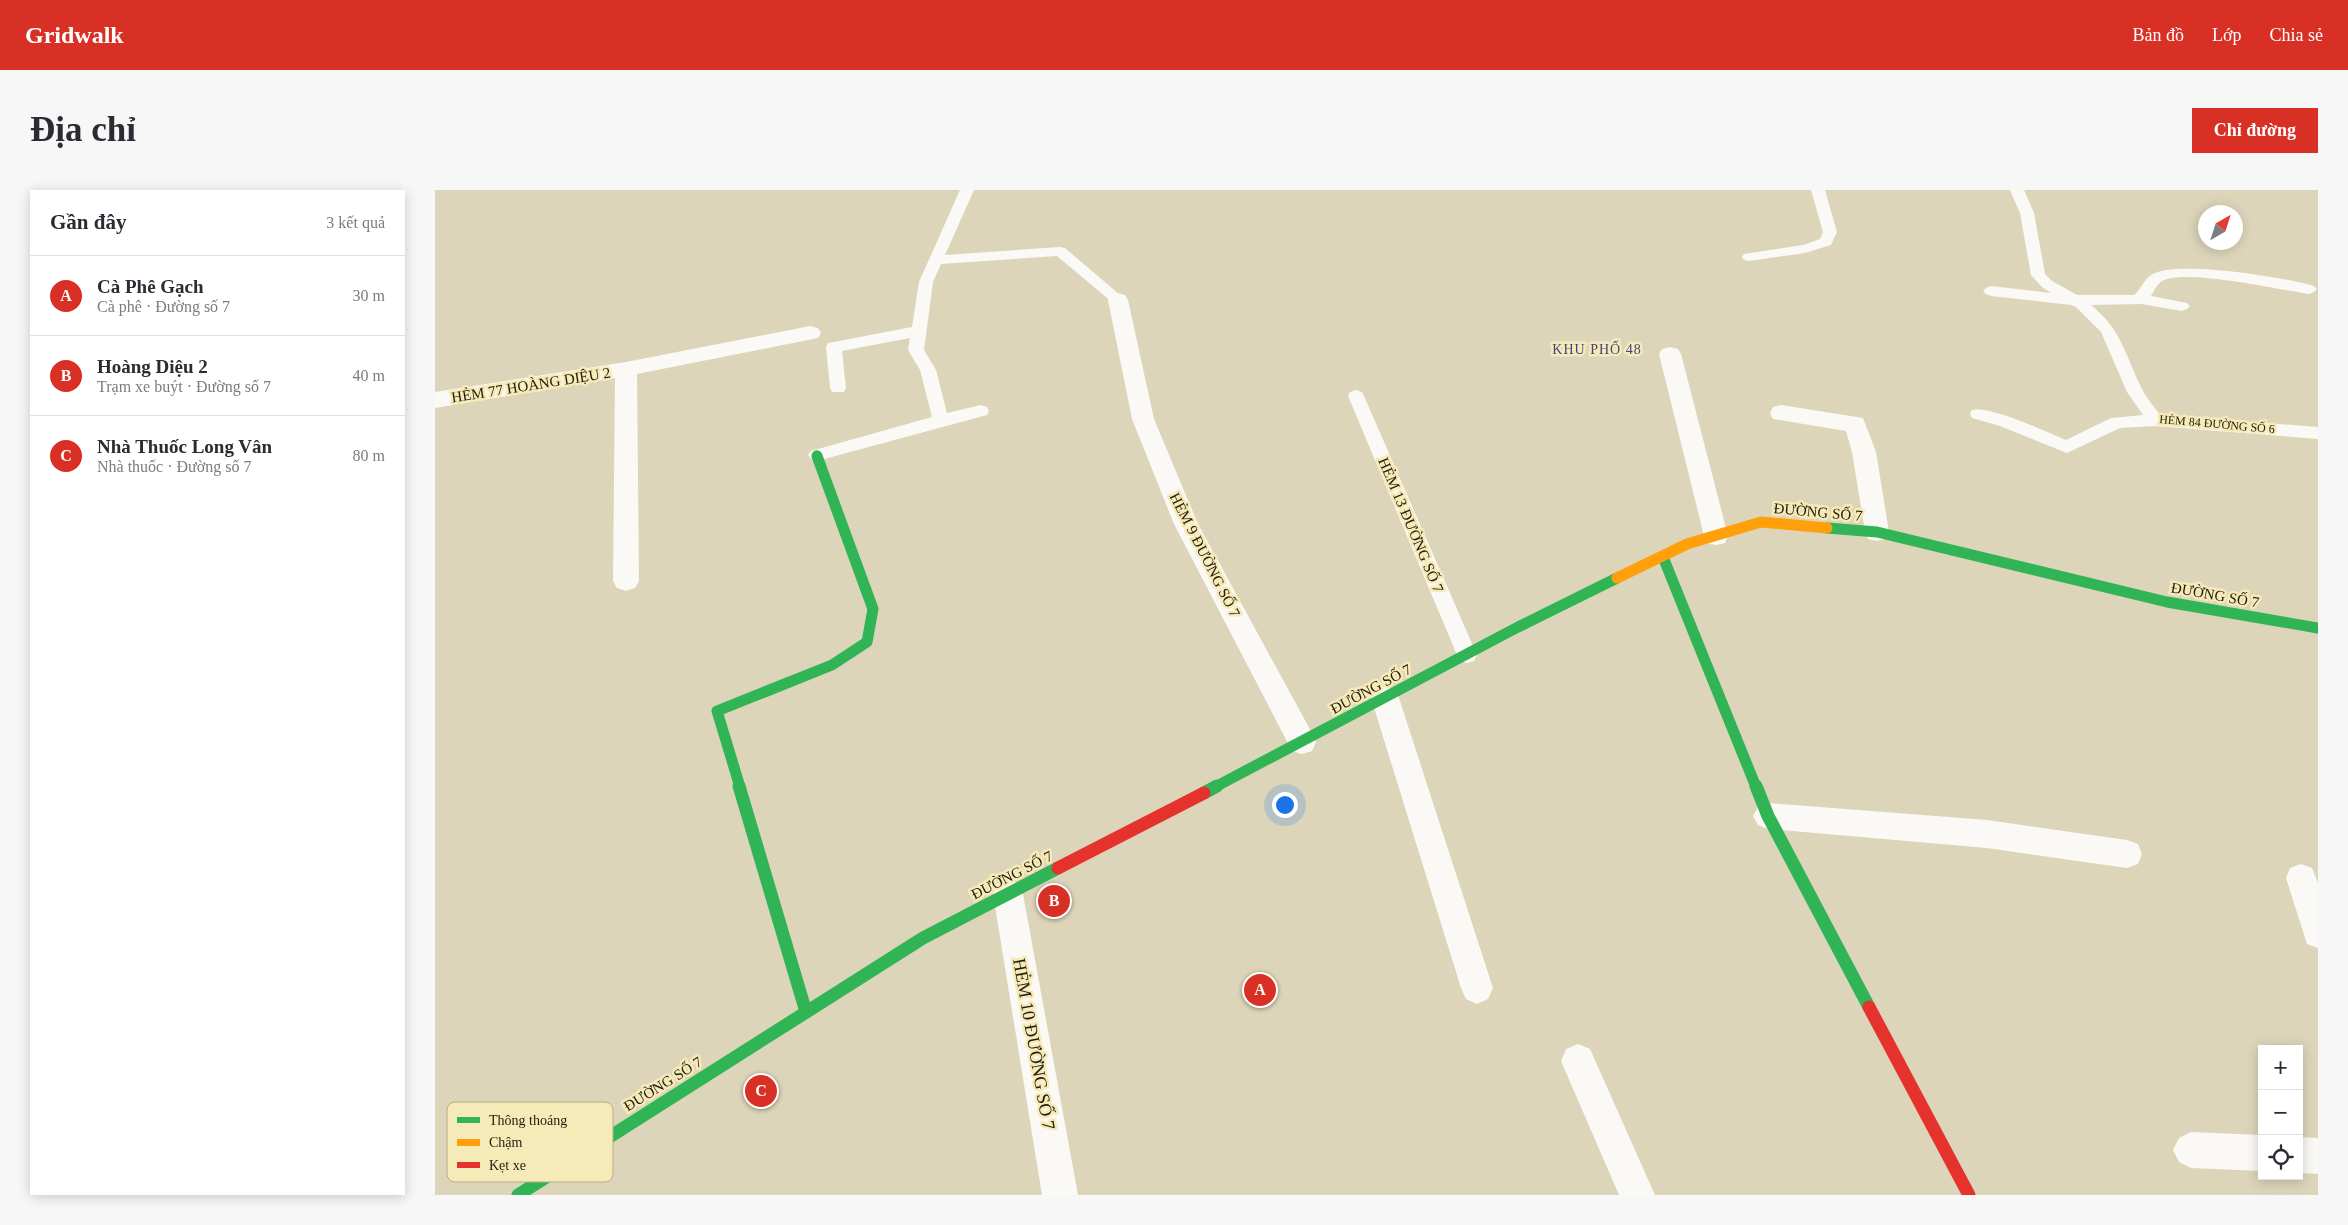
<!DOCTYPE html>
<html lang="vi">
<head>
<meta charset="utf-8">
<style>
	:root { --surface:#fff; --page:#f7f7f7; --text:#2b2b33; --muted:#7c7c81; --line:#e1e1e2; --accent:#d93025 }
	body { margin:0; font-family:"Times New Roman",serif; background:var(--page); color:var(--text) }
	.controls { position:absolute; right:15px; bottom:15px; display:grid; overflow:hidden; border-radius:0px; box-shadow:0 2px 12px #0003 }
	.controls button { width:45px; height:45px; display:grid; place-items:center; padding:0; border:0; border-bottom:1px solid var(--line); background:var(--surface); color:var(--text); font:25px sans-serif }
	.compass { position:absolute; left:1763px; top:15px; width:45px; height:45px; border-radius:50%; background:var(--surface); box-shadow:0 2px 12px #0003; rotate:39deg }
	.you { position:absolute; left:849px; top:614px; width:18px; height:18px; margin:-12px; border:4px solid #fff; border-radius:50%; background:#1a73e8; box-shadow:0 0 0 8px #1a73e833 }
	.badge { display:grid; place-items:center; width:32px; height:32px; border-radius:50%; background:var(--accent); color:#fff; font-size:16px; font-weight:700 }
	.pin { position:absolute; translate:-50% -50%; border:2px solid #fff; box-shadow:0 1px 5px #0006 }
	.list { margin:0; padding:0; list-style:none }
	h2 { display:flex; justify-content:space-between; align-items:center; height:65px; margin:0; padding:0 20px; font-size:21px }
	h2 small { font-size:16px; font-weight:400; color:var(--muted) }
	.list li { display:grid; grid-template-columns:32px 1fr auto; gap:15px; align-items:center; box-sizing:border-box; height:80px; padding:0 20px; border-top:1px solid var(--line) }
	.list b { display:block; font-size:19px; white-space:nowrap }
	.list p { margin:0; font-size:16px; white-space:nowrap; color:var(--muted) }
	.list em { font-size:16px; font-style:normal; color:var(--muted) }
	.icon { flex:none; width:28px; height:28px; fill:none; stroke:currentColor; stroke-width:2; stroke-linecap:round; stroke-linejoin:round }
	.map { position:relative; flex:none; width:1883px; height:1005px; overflow:hidden; border-radius:0px }
	header { display:flex; align-items:center; gap:30px; box-sizing:border-box; height:70px; padding:0 25px; background:var(--accent); color:#fff }
	header strong { font-size:24px }
	nav { display:flex; gap:28px; margin-inline-start:auto; font-size:18px }
	.intro { display:flex; align-items:center; justify-content:space-between; box-sizing:border-box; height:120px; padding:0 30px }
	h1 { margin:0; font-size:35px }
	.button { padding:12px 22px; border-radius:0px; background:var(--accent); color:#fff; font-size:18px; font-weight:700 }
	main { display:flex; gap:30px; padding:0 30px }
	aside { flex:1; background:var(--surface); border-radius:0px; box-shadow:0 2px 12px #0003 }
	.map>svg:first-child { display:block }
	.lines { fill:none; stroke-linecap:round; stroke-linejoin:round }
	.lane { fill:#faf9f5; fill-rule:evenodd }
	.street { fill:#faf9f5; fill-rule:evenodd }
	.fast-far2 { stroke:#30b455; stroke-width:9 }
	.fast-far1 { stroke:#30b455; stroke-width:11 }
	.fast { stroke:#30b455; stroke-width:13 }
	.slow { stroke:#ff9f0a; stroke-width:11 }
	.jam { stroke:#e5322d; stroke-width:13 }
	.labels { text-anchor:middle; dominant-baseline:central; stroke-width:5; stroke-linejoin:round; paint-order:stroke }
	.far-street-label { font-size:12px; fill:#201c09; stroke:#f7eab9 }
	.far-neighbourhood-label { font-size:14px; letter-spacing:1px; fill:#3c4581; stroke:#f7eab9 }
	.street-label { font-size:15px; fill:#201c09; stroke:#f7eab9 }
	.near-street-label { font-size:18px; fill:#201c09; stroke:#f7eab9 }
	.key { fill:#f7eab9; stroke:#b6ac84; stroke-width:1 }
	.key-label { font-size:14px; fill:#201c09 }
</style>
</head>
<body>
<header>
<strong>Gridwalk</strong>
<nav><a>Bản đồ</a><a>Lớp</a><a>Chia sẻ</a></nav>
</header>
<div class="intro"><h1>Địa chỉ</h1><a class="button">Chỉ đường</a></div>
<main>
<aside>
<h2>Gần đây<small>3 kết quả</small></h2>
<ul class="list">
<li><span class="badge">A</span><div><b>Cà Phê Gạch</b><p>Cà phê · Đường số 7</p></div><em>30 m</em></li>
<li><span class="badge">B</span><div><b>Hoàng Diệu 2</b><p>Trạm xe buýt · Đường số 7</p></div><em>40 m</em></li>
<li><span class="badge">C</span><div><b>Nhà Thuốc Long Vân</b><p>Nhà thuốc · Đường số 7</p></div><em>80 m</em></li>
</ul>
</aside>
<div class="map">
<svg width="1883" height="1005" viewBox="0 0 1883 1005">
	<rect width="100%" height="100%" fill="#dcd5ba"/>
	<g class="lines">
		<g class="lane">
			<polygon points="525,0 539,0 510,65 625,57 630,58 691,110 688,113 678,113 622,66 506,74 498,92 489,160 501,180 512,223 546,215 552,217 554,221 552,225 382,271 376,269 373,265 376,261 497,227 485,180 473,160 475,148 407,161 411,198 409,202 397,202 395,198 391,157 393,153 399,152 477,137 484,92"/>
			<polygon points="1376,0 1390,0 1402,42 1396,55 1370,63 1314,71 1309,70 1307,67 1309,64 1368,55 1385,49 1388,42"/>
			<path d="M1575,0H1589L1599,23L1610,84L1617,91L1642,105H1699C1707,99 1709,87 1720,83C1748,71 1848,87 1879,96L1882,99L1879,102L1874,104C1845,100 1750,78 1727,91C1722,94 1719,101 1716,106L1752,113L1755,116L1752,119L1747,121L1706,114L1656,115C1687,140 1690,165 1707,199C1711,208 1719,216 1725,225L1883,237V249L1720,236L1685,238L1632,263L1565,236L1537,228L1535,224L1537,220C1555,215 1612,242 1631,250L1676,228L1708,225L1692,202L1666,142L1641,117L1636,115L1556,106L1551,104L1548,101L1551,98L1556,96L1616,103L1607,97L1596,85L1585,23Z"/>
			<polygon points="921,200 927,202 929,206 1042,465 1039,471 1032,473 1025,471 1022,465 913,206 915,202"/>
		</g>
		<g class="street">
			<polygon points="683,103 690,105 693,110 719,229 763,334 877,543 881,552 877,561 867,564 857,561 739,334 697,229 673,110 676,105"/>
			<polygon points="375,136 383,138 386,143 383,148 202,184 204,391 200,398 191,401 182,398 178,391 180,188 0,218 0,202 191,172"/>
			<polygon points="1235,157 1243,159 1246,164 1293,346 1290,353 1281,355 1272,353 1269,346 1224,164 1227,159"/>
			<polygon points="1346,215 1428,228 1441,262 1454,342 1451,349 1442,351 1433,349 1430,342 1417,262 1411,241 1338,229 1335,223 1338,217"/>
			<polygon points="950,496 960,500 964,508 1058,798 1053,809 1042,814 1031,809 1026,798 936,508 940,500"/>
			<polygon points="1333,613 1552,630 1692,650 1703,654 1707,664 1703,674 1692,678 1552,658 1333,639 1323,635 1318,626 1323,617"/>
			<polygon points="1866,674 1877,678 1883,693 1883,758 1872,754 1851,688 1855,678"/>
			<polygon points="573,689 584,694 588,704 643,1005 607,1005 558,704 562,694"/>
			<polygon points="1143,854 1155,859 1220,1005 1184,1005 1126,871 1131,859"/>
			<polygon points="1756,942 1827,945 1827,981 1756,978 1744,972 1738,960 1744,948"/>
			<polygon points="1864,947 1883,948 1883,984 1864,983"/>
		</g>
		<polyline class="fast-far2" points="382,265 383,267"/>
		<g class="fast-far1">
			<polyline points="1392,338 1442,342 1732,412 1883,438"/>
			<polyline points="1228,367 1321,597"/>
			<polyline points="305,597 282,521 397,475 432,452 438,419 382,266"/>
			<polyline points="780,597 1083,437 1182,388"/>
		</g>
		<g class="fast">
			<polyline points="304,596 371,822"/>
			<polyline points="1321,596 1333,626 1434,817"/>
			<polyline points="769,603 782,596"/>
			<polyline points="83,1005 488,748 623,678"/>
		</g>
		<polyline class="slow" points="1182,388 1252,354 1326,332 1392,338"/>
		<g class="jam">
			<polyline points="623,678 769,603"/>
			<polyline points="1434,817 1534,1005"/>
		</g>
	</g>
	<g class="labels">
		<g class="far-street-label">
			<text transform="translate(1782 234) rotate(5)">HẺM 84 ĐƯỜNG SỐ 6</text>
		</g>
		<g class="far-neighbourhood-label">
			<text x="1162" y="159">KHU PHỐ 48</text>
		</g>
		<g class="street-label">
			<text transform="translate(96 195) rotate(-9)">HẺM 77 HOÀNG DIỆU 2</text>
			<text transform="translate(1383 322) rotate(5)">ĐƯỜNG SỐ 7</text>
			<text transform="translate(976 335) rotate(67)">HẺM 13 ĐƯỜNG SỐ 7</text>
			<text transform="translate(770 365) rotate(63)">HẺM 9 ĐƯỜNG SỐ 7</text>
			<text transform="translate(1780 405) rotate(10)">ĐƯỜNG SỐ 7</text>
			<text transform="translate(936 499) rotate(-28)">ĐƯỜNG SỐ 7</text>
			<text transform="translate(577 685) rotate(-27)">ĐƯỜNG SỐ 7</text>
			<text transform="translate(228 894) rotate(-32)">ĐƯỜNG SỐ 7</text>
		</g>
		<g class="near-street-label">
			<text transform="translate(599 854) rotate(80)">HẺM 10 ĐƯỜNG SỐ 7</text>
		</g>
	</g>
	<rect x="12" y="912" width="166" height="80" rx="8" class="key"/>
	<rect x="22" y="927" width="23" height="6" fill="#30b455"/>
	<rect x="22" y="949" width="23" height="7" fill="#ff9f0a"/>
	<rect x="22" y="972" width="23" height="6" fill="#e5322d"/>
	<g class="key-label">
		<text x="54" y="935">Thông thoáng</text>
		<text x="54" y="957">Chậm</text>
		<text x="54" y="980">Kẹt xe</text>
	</g>
</svg>
<div class="controls">
<button>+</button>
<button>−</button>
<button><svg class="icon" aria-label="locate" viewBox="0 0 24 24"><circle cx="12" cy="12" r="6"/><path d="M12 2v4M12 18v4M2 12h4M18 12h4"/></svg></button>
</div>
<svg class="compass" viewBox="-18 -18 36 36"><path d="M0-13l5 13h-10z" fill="#e53935"/><path d="M0 13l5-13h-10z" fill="#7c7c81"/></svg>
<div class="you"></div>
<div class="pin badge" style="left:825px;top:800px">A</div>
<div class="pin badge" style="left:619px;top:711px">B</div>
<div class="pin badge" style="left:326px;top:901px">C</div>
</div>
</main>
</body>
</html>
